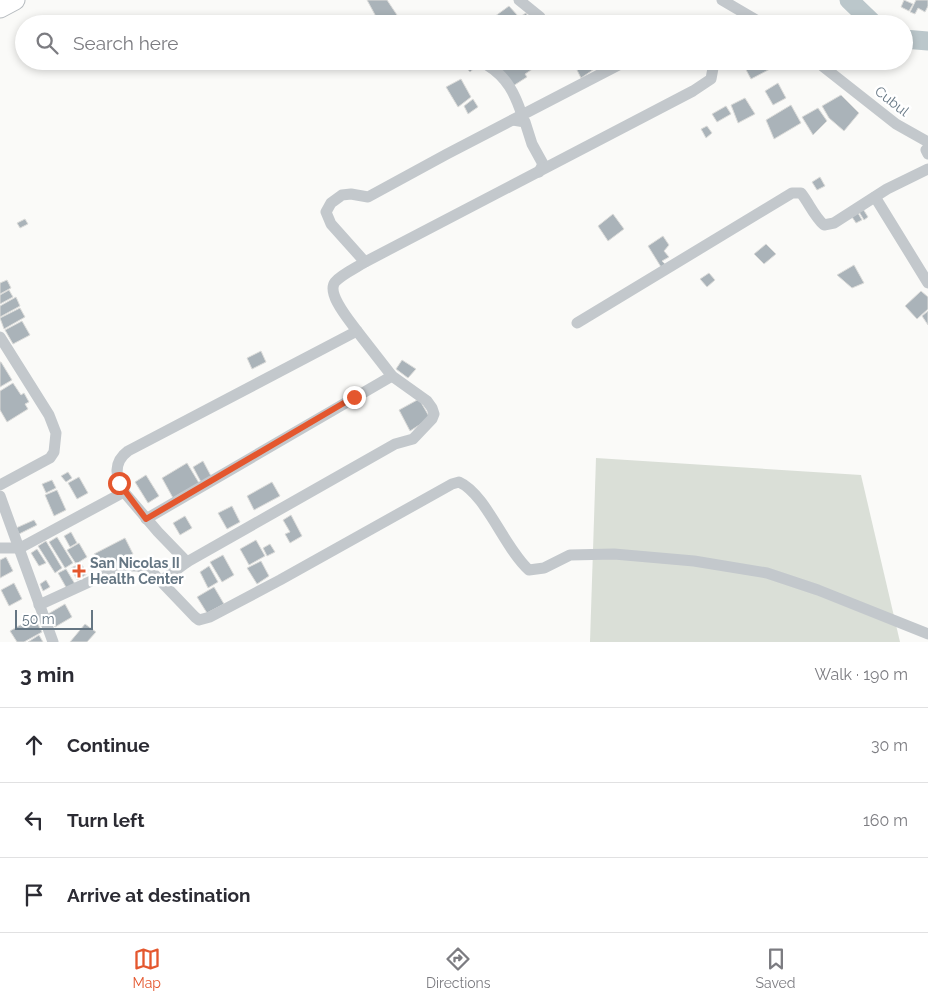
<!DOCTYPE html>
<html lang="en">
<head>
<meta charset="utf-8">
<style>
	:root { --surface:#fff; --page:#f7f7f7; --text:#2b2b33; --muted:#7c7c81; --line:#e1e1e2; --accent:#e4572e }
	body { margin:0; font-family:Raleway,sans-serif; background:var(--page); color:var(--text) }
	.scale { position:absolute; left:15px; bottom:12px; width:78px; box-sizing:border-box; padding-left:5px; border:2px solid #657683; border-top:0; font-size:14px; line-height:18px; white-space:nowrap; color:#657683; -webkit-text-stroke:4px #fff; paint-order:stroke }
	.stop { position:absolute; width:15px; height:15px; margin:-11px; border:4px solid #e4572e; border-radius:50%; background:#fff }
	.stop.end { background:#e4572e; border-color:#fff; box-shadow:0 1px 5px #0008 }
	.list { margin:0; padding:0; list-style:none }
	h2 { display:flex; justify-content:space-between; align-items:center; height:65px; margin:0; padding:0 20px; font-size:21px }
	h2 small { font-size:16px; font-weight:400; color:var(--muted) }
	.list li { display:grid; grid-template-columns:32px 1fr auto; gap:15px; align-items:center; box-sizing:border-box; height:75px; padding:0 20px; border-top:1px solid var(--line) }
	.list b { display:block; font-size:19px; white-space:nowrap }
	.list em { font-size:16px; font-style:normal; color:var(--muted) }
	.icon { flex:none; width:28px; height:28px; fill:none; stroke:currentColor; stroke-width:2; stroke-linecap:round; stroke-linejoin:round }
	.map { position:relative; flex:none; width:928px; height:642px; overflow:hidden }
	.search { position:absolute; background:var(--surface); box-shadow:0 2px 8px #0003; left:15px; right:15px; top:15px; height:55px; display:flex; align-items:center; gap:12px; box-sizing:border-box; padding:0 18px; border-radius:28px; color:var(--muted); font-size:19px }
	.sheet { height:290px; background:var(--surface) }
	nav { display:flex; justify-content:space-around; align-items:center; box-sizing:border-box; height:70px; border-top:1px solid var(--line); background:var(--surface); font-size:14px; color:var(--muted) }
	nav a { display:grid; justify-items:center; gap:2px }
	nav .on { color:var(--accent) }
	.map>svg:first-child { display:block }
	.green { fill:#dadfd7 }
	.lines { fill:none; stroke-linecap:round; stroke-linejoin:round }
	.river { stroke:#bbc7cb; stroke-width:19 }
	.building { fill:#aab3b9; stroke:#dcdcda }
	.primary-casing { stroke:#b5babe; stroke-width:21 }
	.street { stroke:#c3c8cc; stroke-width:11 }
	.primary { stroke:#fff; stroke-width:19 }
	.route { stroke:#e4572e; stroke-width:6 }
	.poi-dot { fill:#e4572e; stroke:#fff; stroke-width:2 }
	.labels { text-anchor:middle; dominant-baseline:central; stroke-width:5; stroke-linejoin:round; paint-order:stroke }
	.street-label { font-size:14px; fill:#657683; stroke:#fff }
	.poi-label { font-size:14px; font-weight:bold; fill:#657683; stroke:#fff; text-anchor:start }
</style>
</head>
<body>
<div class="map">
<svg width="928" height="642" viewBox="0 0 928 642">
	<rect width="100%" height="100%" fill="#fafaf8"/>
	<polygon class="green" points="596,458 861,475 900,642 590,642"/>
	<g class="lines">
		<g class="river">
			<polyline points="849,0 874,24"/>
			<polyline points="904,39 928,41"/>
		</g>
	</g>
	<g class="building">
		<polygon points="367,0 387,0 397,15 380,24"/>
		<polygon points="904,0 913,4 909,11 901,7"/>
		<polygon points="916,0 928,0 928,6 925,12 918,8 915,14 910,12"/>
		<polygon points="509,6 518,16 507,24 501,24 494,17"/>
		<polygon points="526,13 532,24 509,24"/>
		<polygon points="460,61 480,61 481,62 470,72"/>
		<polygon points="502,61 530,61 534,68 525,74 527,77 513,86 497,65"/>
		<polygon points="578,61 589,61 594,69 581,78 574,64"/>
		<polygon points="750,61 768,61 772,68 751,79 744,66 751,63"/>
		<polygon points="461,79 471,97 458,107 446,87"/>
		<polygon points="778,83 786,98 773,105 765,91"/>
		<polygon points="841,95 859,113 844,131 829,118 822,106"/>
		<polygon points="745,98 755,114 738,123 731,105"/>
		<polygon points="473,99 478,107 468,114 464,106"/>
		<polygon points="791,105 801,123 774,139 766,120"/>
		<polygon points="726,106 731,114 717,122 712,114"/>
		<polygon points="818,108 827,121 813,135 802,117"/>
		<polygon points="707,126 712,133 706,138 701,129"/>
		<polygon points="820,177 825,186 817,190 812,182"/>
		<polygon points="863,209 868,217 864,220 859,212"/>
		<polygon points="858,213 862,220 856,223 852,217"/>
		<polygon points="613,214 624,229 608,241 598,226"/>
		<polygon points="25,219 28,224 20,228 17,223"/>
		<polygon points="663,236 669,245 664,251 669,257 662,261 666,265 661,267 648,246"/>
		<polygon points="766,244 776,254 764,264 754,254"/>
		<polygon points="854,265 864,283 852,288 837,275"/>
		<polygon points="709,273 715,280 707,287 700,279"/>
		<polygon points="7,280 11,288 0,294 0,283"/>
		<polygon points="9,290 13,297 0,304 0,295"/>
		<polygon points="921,291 928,297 928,309 917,319 905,306"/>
		<polygon points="16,297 20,306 0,317 0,306"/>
		<polygon points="20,308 25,317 4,329 0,318"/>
		<polygon points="928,311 928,325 922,316"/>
		<polygon points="22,321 30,335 13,344 5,330"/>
		<polygon points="261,351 266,362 252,369 247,358"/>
		<polygon points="402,360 416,369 408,378 396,369"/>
		<polygon points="0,362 1,362 12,380 0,387"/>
		<polygon points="13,383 21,395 24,393 29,402 25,404 28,409 7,422 0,410 0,391"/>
		<polygon points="419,399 430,418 410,431 399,410"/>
		<polygon points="203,461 211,476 201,482 193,467"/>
		<polygon points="187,463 199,483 173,498 162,478"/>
		<polygon points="68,472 72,478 66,482 61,476"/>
		<polygon points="146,475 159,496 148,503 135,482"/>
		<polygon points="79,477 88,493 77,499 68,483"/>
		<polygon points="52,480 56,488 46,493 42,484"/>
		<polygon points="272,482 280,496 254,510 247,496"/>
		<polygon points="57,490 66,510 54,516 45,495"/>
		<polygon points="232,506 240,522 227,529 218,513"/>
		<polygon points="291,515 302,536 290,543 285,534 290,532 283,520"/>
		<polygon points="185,516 192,528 180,535 173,523"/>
		<polygon points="34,520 37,525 19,534 16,528"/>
		<polygon points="71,532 77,543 70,547 64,536"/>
		<polygon points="57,537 73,563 65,568 49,542"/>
		<polygon points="125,538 133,554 121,560 123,564 115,568 114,565 103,570 94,554"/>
		<polygon points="256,540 265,556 249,565 240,549"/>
		<polygon points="46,541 62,568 55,573 38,546"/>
		<polygon points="79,543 87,557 76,564 67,550"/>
		<polygon points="270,544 275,552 267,556 263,548"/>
		<polygon points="37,549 46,563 39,566 31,553"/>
		<polygon points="223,555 234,575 222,582 210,562"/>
		<polygon points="6,557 13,571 0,578 0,560"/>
		<polygon points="261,561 269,576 257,584 247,568"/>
		<polygon points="81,563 87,574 77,580 71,568"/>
		<polygon points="209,566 218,582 208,588 200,572"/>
		<polygon points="66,569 75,584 67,589 58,573"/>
		<polygon points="46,580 50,587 43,591 40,584"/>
		<polygon points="14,583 22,599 9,606 1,590"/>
		<polygon points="214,587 224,604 207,613 197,597"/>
		<polygon points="65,604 72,617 55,627 48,614"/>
		<polygon points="34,617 42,632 24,642 17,642 10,631"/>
		<polygon points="85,624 96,632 87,642 70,642"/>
		<polygon points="39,635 43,642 28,642"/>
	</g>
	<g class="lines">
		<defs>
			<polyline id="primary" points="0,8 15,0"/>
		</defs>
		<use href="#primary" class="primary-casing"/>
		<g class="street">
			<polyline points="519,0 540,17 541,24"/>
			<polyline points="722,0 763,24"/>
			<path d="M493,61L487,65C507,77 515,94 522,115"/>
			<polyline points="816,61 896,124 928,142"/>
			<polyline points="513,120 525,122 532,144 543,164 539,172"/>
			<polyline points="928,148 926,150 928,154"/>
			<polyline points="875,197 928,283"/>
			<polyline points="365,262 331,224 326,212 331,203 342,195 351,194 368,197 447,154 626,61"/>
			<path d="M577,323L792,193H801C809,203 814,216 824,225L834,223L887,189L928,169"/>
			<path d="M357,331C350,321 326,294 335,282C342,274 356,268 365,262L693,91L711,79L713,68L718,61"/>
			<polyline points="0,337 49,415 56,433 54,452 50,458 0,485"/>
			<polyline points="124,492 158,532 187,562"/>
			<polyline points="0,496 53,642"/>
			<polyline points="146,519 392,376"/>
			<path d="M0,548H20L124,492C115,477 113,462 128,451L357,331L392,376L427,401L432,408L434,414L432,419L413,439L395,444L187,562L161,581"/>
			<path d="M39,605L124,566H138L152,572L195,617L199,620L210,617L280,580L452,484L459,482C486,494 505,549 529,570L544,568L570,555L614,554L694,561L767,573L818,590L928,634"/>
		</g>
		<use href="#primary" class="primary"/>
	</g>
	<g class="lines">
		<polyline class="route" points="119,483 146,519 354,397"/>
	</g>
	<path class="poi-dot" d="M76.5 563.5h5v5h5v5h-5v5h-5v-5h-5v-5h5z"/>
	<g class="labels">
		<g class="street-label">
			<text transform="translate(892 101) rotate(38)">Cubul</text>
		</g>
		<g class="poi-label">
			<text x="90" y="563">San Nicolas II<tspan x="90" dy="16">Health Center</tspan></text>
		</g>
	</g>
</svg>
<div class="scale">50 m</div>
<div class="stop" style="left:119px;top:483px"></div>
<div class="stop end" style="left:354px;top:397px"></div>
<div class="search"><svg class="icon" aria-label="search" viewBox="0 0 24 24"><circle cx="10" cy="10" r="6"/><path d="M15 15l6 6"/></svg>Search here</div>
</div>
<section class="sheet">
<h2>3 min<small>Walk · 190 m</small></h2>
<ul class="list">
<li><svg class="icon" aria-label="ahead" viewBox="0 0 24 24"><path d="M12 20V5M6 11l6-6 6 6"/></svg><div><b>Continue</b></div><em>30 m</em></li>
<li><svg class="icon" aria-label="left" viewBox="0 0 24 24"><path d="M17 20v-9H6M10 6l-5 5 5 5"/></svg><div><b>Turn left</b></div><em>160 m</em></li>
<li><svg class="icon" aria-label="arrive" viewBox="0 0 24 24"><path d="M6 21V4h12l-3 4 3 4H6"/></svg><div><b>Arrive at destination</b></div></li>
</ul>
</section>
<nav>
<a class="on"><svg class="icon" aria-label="map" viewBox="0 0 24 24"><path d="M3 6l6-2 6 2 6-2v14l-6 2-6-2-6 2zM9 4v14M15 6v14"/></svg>Map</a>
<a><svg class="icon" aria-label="directions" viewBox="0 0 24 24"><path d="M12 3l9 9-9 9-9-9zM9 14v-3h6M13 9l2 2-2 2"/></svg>Directions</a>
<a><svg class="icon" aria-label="saved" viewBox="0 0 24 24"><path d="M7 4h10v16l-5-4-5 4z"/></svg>Saved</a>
</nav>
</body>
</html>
